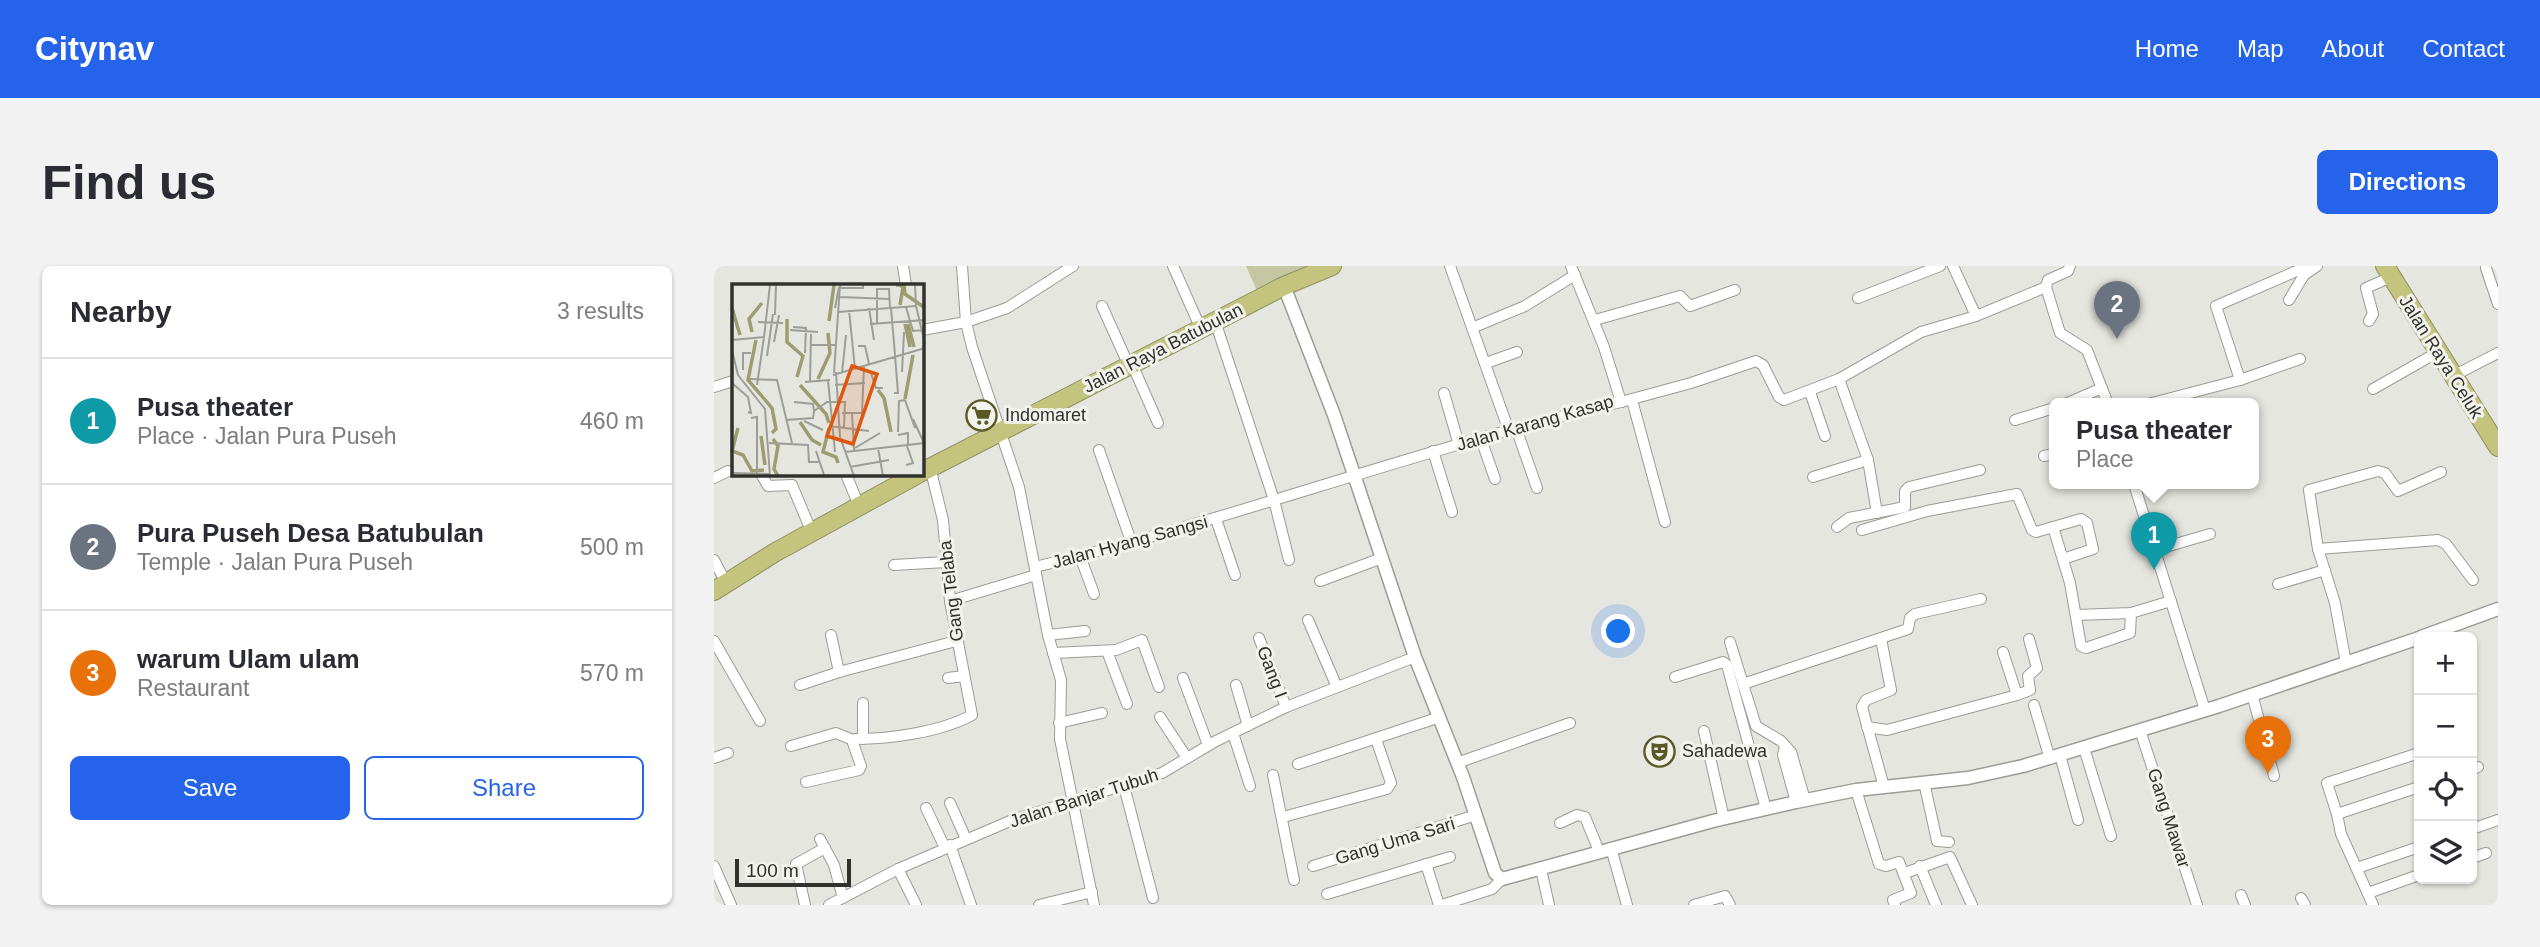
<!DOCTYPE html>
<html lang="en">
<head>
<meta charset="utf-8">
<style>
	:root { --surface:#fff; --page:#f2f2f3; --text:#2b2b33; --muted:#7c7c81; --line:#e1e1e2; --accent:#2563eb }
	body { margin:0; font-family:Arial,sans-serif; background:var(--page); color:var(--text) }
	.controls { position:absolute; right:21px; bottom:21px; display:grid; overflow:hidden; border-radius:10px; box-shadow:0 2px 5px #0004 }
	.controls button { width:63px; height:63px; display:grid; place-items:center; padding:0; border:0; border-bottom:2px solid var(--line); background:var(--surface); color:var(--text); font:35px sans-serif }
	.scale { position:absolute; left:21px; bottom:18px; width:116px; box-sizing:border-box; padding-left:7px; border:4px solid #31312e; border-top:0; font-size:19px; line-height:24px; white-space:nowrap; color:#31312e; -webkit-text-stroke:5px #f3f3ed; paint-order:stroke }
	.you { position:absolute; left:905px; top:366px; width:24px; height:24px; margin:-18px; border:5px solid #fff; border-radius:50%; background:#1a73e8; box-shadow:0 0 0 10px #1a73e833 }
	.badge { display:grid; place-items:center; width:46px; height:46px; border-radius:50%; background:var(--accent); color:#fff; font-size:23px; font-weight:700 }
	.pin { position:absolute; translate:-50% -58px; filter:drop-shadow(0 2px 4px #0008) }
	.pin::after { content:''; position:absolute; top:37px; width:24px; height:21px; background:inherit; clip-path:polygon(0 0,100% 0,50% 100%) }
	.popup { position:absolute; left:1335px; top:132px; width:210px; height:91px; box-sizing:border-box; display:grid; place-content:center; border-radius:10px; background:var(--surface); filter:drop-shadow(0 2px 5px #0005); font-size:23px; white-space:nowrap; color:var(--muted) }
	.popup b { font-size:26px; color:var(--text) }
	.popup::after { content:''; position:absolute; left:50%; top:100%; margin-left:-14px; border:14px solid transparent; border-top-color:var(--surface) }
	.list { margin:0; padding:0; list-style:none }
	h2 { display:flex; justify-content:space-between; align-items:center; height:91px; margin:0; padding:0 28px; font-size:30px }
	h2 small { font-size:23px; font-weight:400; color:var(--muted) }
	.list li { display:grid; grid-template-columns:46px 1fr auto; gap:21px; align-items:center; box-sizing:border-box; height:126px; padding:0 28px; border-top:2px solid var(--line) }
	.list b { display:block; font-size:26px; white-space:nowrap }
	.list p { margin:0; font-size:23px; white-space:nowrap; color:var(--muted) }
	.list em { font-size:23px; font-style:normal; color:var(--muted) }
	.actions { display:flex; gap:14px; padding:21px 28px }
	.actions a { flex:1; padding:16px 0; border:2px solid var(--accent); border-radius:10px; text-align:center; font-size:24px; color:var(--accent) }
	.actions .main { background:var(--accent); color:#fff }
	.icon { flex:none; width:38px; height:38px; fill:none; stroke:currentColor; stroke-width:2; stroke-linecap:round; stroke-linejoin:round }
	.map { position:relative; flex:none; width:1784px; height:639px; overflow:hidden; border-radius:10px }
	header { display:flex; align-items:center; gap:42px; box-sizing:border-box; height:98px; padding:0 35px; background:var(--accent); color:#fff }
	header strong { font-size:33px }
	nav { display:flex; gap:38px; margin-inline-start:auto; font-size:24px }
	.intro { display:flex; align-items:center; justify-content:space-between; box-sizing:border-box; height:168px; padding:0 42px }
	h1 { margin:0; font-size:49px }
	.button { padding:18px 32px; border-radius:10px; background:var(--accent); color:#fff; font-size:24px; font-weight:700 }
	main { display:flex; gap:42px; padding:0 42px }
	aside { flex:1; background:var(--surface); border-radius:10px; box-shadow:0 2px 5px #0004 }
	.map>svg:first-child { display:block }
	.green { fill:#c5c6a3 }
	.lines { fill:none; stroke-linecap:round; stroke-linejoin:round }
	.street-casing { stroke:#9c9c96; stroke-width:12 }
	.secondary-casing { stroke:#9c9c96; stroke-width:15 }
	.highway-casing { stroke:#909162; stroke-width:20 }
	.street { stroke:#fff; stroke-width:10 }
	.secondary { stroke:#fff; stroke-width:12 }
	.highway { stroke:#c3c47e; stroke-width:18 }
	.labels { text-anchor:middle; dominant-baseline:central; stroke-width:6; stroke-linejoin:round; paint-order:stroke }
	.street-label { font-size:18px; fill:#31312e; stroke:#f3f3ed }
	.poi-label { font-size:18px; fill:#31312e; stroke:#f3f3ed; text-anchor:start }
	.inset-river { fill:none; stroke:#9d9e70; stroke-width:3.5 }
	.inset-road { fill:none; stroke:#9e9e99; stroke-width:2 }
	.view { fill:#df570e; fill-opacity:0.15; stroke:#df570e; stroke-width:3.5 }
	.inset-edge { fill:none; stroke:#31312e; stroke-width:3.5 }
</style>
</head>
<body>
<header>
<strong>Citynav</strong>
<nav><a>Home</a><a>Map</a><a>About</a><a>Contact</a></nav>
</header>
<div class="intro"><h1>Find us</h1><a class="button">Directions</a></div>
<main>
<aside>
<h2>Nearby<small>3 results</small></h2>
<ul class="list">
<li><span class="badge" style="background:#0f9aa8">1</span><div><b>Pusa theater</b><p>Place · Jalan Pura Puseh</p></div><em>460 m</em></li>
<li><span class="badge" style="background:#6b7280">2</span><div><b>Pura Puseh Desa Batubulan</b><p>Temple · Jalan Pura Puseh</p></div><em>500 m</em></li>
<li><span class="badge" style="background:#e8710a">3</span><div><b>warum Ulam ulam</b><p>Restaurant</p></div><em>570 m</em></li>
</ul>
<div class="actions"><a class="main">Save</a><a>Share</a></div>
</aside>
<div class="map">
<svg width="1784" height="639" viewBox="0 0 1784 639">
	<rect width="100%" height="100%" fill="#e6e6e0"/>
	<polygon class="green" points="532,0 599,0 543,25"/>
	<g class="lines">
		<defs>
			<g id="street">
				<polyline points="189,0 192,19"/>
				<polyline points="248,0 252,56 258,81 305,221 334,369 347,414 346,473 380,639"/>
				<polyline points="459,0 487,63"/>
				<polyline points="736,0 795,165"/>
				<polyline points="1239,0 1262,50"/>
				<polyline points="1356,0 1354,5 1334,14 1332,21 1346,67 1373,84 1394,138"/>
				<polyline points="1772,2 1784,38"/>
				<polyline points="1144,32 1226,0"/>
				<polyline points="1575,34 1590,9 1603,0"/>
				<polyline points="388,40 415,100"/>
				<polyline points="881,54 966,30 976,40 1021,24"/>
				<polyline points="501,55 560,234 575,294"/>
				<polyline points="1655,55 1659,48 1652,22 1677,11"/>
				<polyline points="758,62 811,40 861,9"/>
				<polyline points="208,64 252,56 293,42 359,0"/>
				<polyline points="772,97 803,86"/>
				<polyline points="418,98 444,157"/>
				<polyline points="1739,110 1784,87"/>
				<polyline points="1125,113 1154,194 1163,247"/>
				<polyline points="1526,114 1586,93"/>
				<polyline points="0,121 19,115"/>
				<polyline points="1659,123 1724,86"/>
				<polyline points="1096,126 1111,170"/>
				<polyline points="730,127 745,179"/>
				<polyline points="918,134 951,256"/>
				<polyline points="907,136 977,117 1042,95 1049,99 1065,131 1070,134 1125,113 1207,66 1262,50 1332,21"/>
				<polyline points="1351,138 1388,122"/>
				<polyline points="1434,138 1526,114 1502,40 1594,0"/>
				<polyline points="1301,154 1340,142"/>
				<polyline points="802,162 823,222"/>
				<polyline points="767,173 781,213"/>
				<polyline points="385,184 418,278"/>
				<polyline points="719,185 738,246"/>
				<polyline points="1330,190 1340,188"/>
				<polyline points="47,208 54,220 78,219 98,267"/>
				<polyline points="132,208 145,240"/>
				<polyline points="1099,211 1154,194"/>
				<polyline points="0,212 14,205"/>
				<polyline points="1420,218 1491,444"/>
				<polyline points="502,253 521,309"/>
				<polyline points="1123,261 1135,252 1191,241 1191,225 1195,221 1266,204"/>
				<polyline points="1339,261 1367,253 1373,257 1379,283 1349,293"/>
				<polyline points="1148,264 1213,245 1303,228 1318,264 1322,266 1339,261 1356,317 1367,380 1372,382 1416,367 1417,347"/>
				<polyline points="1604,283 1724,274 1732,278 1759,314"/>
				<polyline points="1441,284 1496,268"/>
				<polyline points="366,290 380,328"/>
				<polyline points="0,294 12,317"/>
				<polyline points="180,299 232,296"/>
				<path d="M321,301C518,254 709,181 907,136L890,81L857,0"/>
				<polyline points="606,315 668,292"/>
				<polyline points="1564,318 1611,304"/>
				<polyline points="236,335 322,309"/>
				<polyline points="1362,349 1417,347 1457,335"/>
				<polyline points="594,354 623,421"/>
				<polyline points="117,369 125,406"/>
				<polyline points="334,369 371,365"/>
				<polyline points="545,372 572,441"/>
				<polyline points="1167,373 1177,424 1152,434 1148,441 1170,521"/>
				<polyline points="0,375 46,455"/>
				<polyline points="1016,376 1042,460 1067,475 1077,486 1091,534"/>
				<polyline points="393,385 413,438"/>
				<polyline points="339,387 402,384 428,374 445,421"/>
				<polyline points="1632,397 1621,337 1604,283 1595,224 1664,205 1671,207 1684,225 1727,206"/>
				<polyline points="961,411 1009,396 1013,399 1052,543"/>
				<polyline points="234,412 250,410"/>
				<polyline points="469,412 494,479"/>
				<polyline points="1029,418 1194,363 1196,352 1201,348 1267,333"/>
				<polyline points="86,419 125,406 242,375"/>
				<polyline points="522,419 534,460"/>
				<polyline points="1538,428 1560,510"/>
				<polyline points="1303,429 1316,424 1314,410 1323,402 1315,373"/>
				<polyline points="149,437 149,473"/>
				<polyline points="1320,439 1336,493"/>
				<polyline points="446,451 473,492"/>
				<polyline points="345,457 388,447"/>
				<polyline points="1153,461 1173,464 1303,429 1289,386"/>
				<polyline points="1426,464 1483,639"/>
				<polyline points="990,465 1010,553"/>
				<polyline points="519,467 536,520"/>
				<polyline points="77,480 122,467 139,474"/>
				<polyline points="1071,481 1069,489 1082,536"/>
				<polyline points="1370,482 1397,570"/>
				<polyline points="1346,489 1364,554"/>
				<polyline points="0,492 14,487"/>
				<polyline points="743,497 856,457"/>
				<polyline points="584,498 726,451"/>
				<polyline points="1758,504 1764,501"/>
				<polyline points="559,509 580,614"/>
				<path d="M92,516L145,504L147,500L139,477L141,473C176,473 227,466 258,449L236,335L229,254L216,201"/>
				<polyline points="1210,516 1223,575 1235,576"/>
				<polyline points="410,520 439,632"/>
				<polyline points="1142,524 1165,598 1172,600 1185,596 1197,627 1179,634 1181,639"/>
				<polyline points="236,537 252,573"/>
				<polyline points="212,542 231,582"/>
				<polyline points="1623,548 1613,517 1705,487"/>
				<polyline points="569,551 673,523 677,517 662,473"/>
				<polyline points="846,557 863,549 871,551 885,585"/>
				<polyline points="1758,563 1784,554"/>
				<polyline points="106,573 120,599 129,632"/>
				<polyline points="236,579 257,639"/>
				<polyline points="897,582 913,639"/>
				<polyline points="1758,592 1772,587"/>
				<polyline points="712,598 725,639"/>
				<polyline points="0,600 17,639"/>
				<polyline points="599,600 762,549"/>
				<polyline points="1206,600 1222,639"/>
				<polyline points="1643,602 1705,581"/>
				<polyline points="184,603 202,639"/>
				<polyline points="827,603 835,639"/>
				<polyline points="1191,607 1236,591 1258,639"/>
				<polyline points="1654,627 1705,609"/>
				<polyline points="613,628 736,591"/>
				<polyline points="1527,629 1531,639"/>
				<polyline points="1587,632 1591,639"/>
				<polyline points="91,639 82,598 111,582"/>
				<polyline points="115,639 184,603 296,555 448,507 502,475 572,441 701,391"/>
				<polyline points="325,639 378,626"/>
				<polyline points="728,639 778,623 788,613"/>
				<polyline points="980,639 1011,630 1016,639"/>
				<polyline points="1659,639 1627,568 1623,548 1705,521"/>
			</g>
			<g id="secondary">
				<polyline points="570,20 620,149 701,391 749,511 781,607 788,613 999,555 1082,536 1142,524 1254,512 1309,500 1505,440 1705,372"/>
				<polyline points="1707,371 1784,343"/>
			</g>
			<g id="highway">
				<polyline points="1671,0 1784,181"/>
				<polyline points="208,206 570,20 618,0"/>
				<polyline points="0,325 60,287 204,208"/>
			</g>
		</defs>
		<use href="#street" class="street-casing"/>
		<use href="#secondary" class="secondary-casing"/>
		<use href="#highway" class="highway-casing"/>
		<use href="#street" class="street"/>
		<use href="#secondary" class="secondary"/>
		<use href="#highway" class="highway"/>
	</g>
	<defs>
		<symbol id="supermarket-ring" viewBox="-11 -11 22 22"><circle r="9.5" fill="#f3f3ed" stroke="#595926" stroke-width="1.5"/><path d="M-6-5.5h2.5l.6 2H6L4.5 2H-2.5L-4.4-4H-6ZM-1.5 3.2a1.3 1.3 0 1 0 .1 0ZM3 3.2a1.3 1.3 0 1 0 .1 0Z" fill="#595926"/></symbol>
		<symbol id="theatre-ring" viewBox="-11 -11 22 22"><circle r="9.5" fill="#f3f3ed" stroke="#595926" stroke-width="1.5"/><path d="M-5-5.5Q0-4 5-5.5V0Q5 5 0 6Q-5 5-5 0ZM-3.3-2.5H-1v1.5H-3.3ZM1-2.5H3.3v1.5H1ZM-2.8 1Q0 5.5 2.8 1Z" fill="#595926"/></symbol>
	</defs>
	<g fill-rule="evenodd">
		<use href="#supermarket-ring" x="250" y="132" width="35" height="35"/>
		<use href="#theatre-ring" x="928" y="468" width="35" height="35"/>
	</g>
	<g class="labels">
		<g class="street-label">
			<text transform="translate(449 82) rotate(-27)">Jalan Raya Batubulan</text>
			<text transform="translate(1727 91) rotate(58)">Jalan Raya Celuk</text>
			<text transform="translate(821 157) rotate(-16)">Jalan Karang Kasap</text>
			<text transform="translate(416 276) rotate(-15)">Jalan Hyang Sangsi</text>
			<text transform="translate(237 325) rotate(-97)">Gang Telaba</text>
			<text transform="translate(558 406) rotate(69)">Gang I</text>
			<text transform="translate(370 532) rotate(-18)">Jalan Banjar Tubuh</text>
			<text transform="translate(1455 552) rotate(72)">Gang Mawar</text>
			<text transform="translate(681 575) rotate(-17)">Gang Uma Sari</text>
		</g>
		<g class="poi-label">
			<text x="291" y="149">Indomaret</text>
			<text x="968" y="485">Sahadewa</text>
		</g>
	</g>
	<g transform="translate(18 18)">
		<rect width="192" height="192" fill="#e6e6e0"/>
		<path class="inset-river" d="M164,1H172L173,10L193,24M167,1L171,3L168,21M0,24L8,51M55,35V58L71,72L65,93M97,37L102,1M173,40L178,63M176,40L182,63M20,48L17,35L30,19M24,56L16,96L40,124L44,145L40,149M86,95L98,69L96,49M68,101L94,130L97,139M146,106L152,114L159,148M173,115L181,71M68,138L80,156L89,161M6,144L0,167L11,171L20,187L32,186M97,144L91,168L104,173L106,179M29,152L33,181M41,155L46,162L42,185L46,192"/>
		<path class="inset-road" d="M183,1L184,22M107,4H131V1M107,13L158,15M174,23L181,47L192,46M103,24L107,3M137,24L142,56M159,24L163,71M117,26L123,85M106,28L184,22L193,60M43,31L44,1M26,38L51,39M138,40L193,36M145,40V5H157L158,24M61,43L74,44L73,69M58,46L86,48M0,56L32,53L38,1M42,58L47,31M79,61H103M126,62H133L137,80M0,66L6,91L33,125L38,192M35,72L41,30M11,86V69H19M104,88L108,153L122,192M170,88L172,48M102,89L108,1M110,89L114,51M139,89L144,104H151M101,91L193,64M18,95L45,96L60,159M96,96L103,168M78,97L79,50M73,98L98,96M0,99L16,113L19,129L16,128M25,101L32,53M103,101L133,99M162,109H166L163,71M173,116L183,144M62,118L81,120L82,127M110,129H130L132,83M120,129L122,167M19,134L25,133V190M181,135L192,159M54,136L81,134L82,127L95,118H113L112,143M72,137L91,146M97,142L137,147M166,148L167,117L173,116M166,151L176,149V162M37,159L76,161L77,178H88M123,164L148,149M146,164L151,192M84,167L92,191M113,168L193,159M174,181L181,179L175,162M118,183L157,176M0,189L38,190"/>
		<path class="view" d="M120,82L145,90L121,160L95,152Z"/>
		<rect width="192" height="192" class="inset-edge"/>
	</g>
</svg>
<div class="controls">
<button>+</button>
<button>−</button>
<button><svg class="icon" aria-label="locate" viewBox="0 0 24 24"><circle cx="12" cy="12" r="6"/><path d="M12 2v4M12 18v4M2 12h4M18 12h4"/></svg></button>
<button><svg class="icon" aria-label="layers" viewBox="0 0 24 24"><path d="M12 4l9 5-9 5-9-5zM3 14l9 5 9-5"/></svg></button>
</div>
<div class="scale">100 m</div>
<div class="you"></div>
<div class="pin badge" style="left:1440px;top:304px;background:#0f9aa8">1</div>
<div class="popup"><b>Pusa theater</b>Place</div>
<div class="pin badge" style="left:1403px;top:73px;background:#6b7280">2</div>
<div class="pin badge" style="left:1554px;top:508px;background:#e8710a">3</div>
</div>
</main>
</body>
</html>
